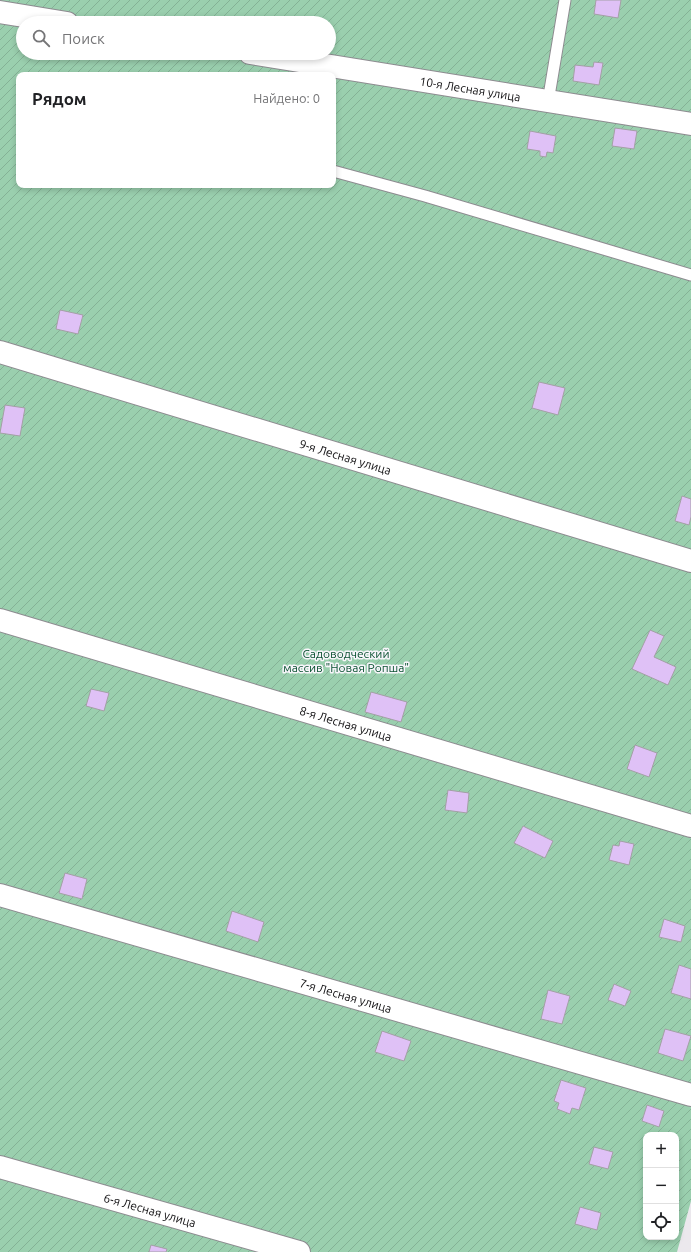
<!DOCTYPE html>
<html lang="ru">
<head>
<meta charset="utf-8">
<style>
	:root { --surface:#fff; --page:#f6f6f6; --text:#202124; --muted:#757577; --line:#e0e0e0 }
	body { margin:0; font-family:Ubuntu,sans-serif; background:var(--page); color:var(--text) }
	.controls { position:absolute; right:12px; bottom:12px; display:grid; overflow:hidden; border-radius:8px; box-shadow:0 2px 6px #0003 }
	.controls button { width:36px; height:36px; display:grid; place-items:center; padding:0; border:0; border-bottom:1px solid var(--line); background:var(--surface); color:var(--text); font:20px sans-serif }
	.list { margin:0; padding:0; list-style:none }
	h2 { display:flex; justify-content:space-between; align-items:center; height:52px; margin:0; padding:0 16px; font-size:17px }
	h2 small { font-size:13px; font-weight:400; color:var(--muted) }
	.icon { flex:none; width:22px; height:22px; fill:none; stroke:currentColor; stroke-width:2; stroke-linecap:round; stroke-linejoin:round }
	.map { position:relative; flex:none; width:691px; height:1252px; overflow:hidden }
	.search { position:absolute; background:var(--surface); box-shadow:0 2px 6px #0003; left:16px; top:16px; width:320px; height:44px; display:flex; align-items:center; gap:10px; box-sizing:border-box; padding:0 14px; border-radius:22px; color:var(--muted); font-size:15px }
	.panel { position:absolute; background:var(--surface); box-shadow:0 2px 6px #0003; left:16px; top:72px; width:320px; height:116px; border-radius:8px }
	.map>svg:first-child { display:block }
	.garden { fill:url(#garden-furrows); fill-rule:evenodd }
	.building { fill:#dfc1f6; stroke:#a3a0a5 }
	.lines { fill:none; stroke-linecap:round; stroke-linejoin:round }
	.lane-casing { stroke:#8d8b90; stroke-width:13 }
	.street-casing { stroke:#8d8b90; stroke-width:24 }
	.lane { stroke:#fff; stroke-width:11 }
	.street { stroke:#fff; stroke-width:22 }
	.labels { text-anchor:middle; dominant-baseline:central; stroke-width:3; stroke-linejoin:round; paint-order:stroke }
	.street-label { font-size:12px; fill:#111012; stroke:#f8f5fb }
	.park-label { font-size:12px; fill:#0a5231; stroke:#f8f5fb }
</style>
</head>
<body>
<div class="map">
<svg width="691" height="1252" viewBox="0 0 691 1252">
	<defs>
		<pattern id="garden-furrows" width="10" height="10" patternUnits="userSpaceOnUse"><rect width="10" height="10" fill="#9acfae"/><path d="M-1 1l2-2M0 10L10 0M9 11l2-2" fill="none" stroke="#84b195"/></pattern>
	</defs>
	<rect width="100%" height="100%" fill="#ebe8ed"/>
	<path class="garden" d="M0,0H691V1201L677,1252H0ZM23,23H329V53H23ZM19,75H333V185H19ZM646,1135H676V1237H646Z"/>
	<g class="building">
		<polygon points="596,0 621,0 618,18 594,14"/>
		<polygon points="594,62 603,63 599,85 573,81 575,65 593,67"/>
		<polygon points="615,128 637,131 634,149 612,146"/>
		<polygon points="530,131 556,136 553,153 547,152 546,157 540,156 540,151 527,149"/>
		<polygon points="60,310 83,315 78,334 56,329"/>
		<polygon points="539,382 565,388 558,415 532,408"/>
		<polygon points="5,405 25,408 20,436 0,433"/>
		<polygon points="682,496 691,499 691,517 689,525 675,521"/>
		<polygon points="650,630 664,636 654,657 676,667 668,685 632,669"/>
		<polygon points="91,689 109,693 104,711 86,706"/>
		<polygon points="371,692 407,702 401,722 365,712"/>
		<polygon points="635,745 657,753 649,777 627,769"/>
		<polygon points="448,790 469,793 467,813 445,810"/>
		<polygon points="523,826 553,841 545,858 514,843"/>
		<polygon points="620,841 634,844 629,865 609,860 613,845 619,846"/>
		<polygon points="65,873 87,879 82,899 59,893"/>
		<polygon points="232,911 264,922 258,942 226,931"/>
		<polygon points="664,919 685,926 681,942 659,937"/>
		<polygon points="679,965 691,969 691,999 671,993"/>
		<polygon points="614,984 631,991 625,1006 608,1000"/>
		<polygon points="548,990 570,996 562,1024 541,1019"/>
		<polygon points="665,1029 691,1036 683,1061 658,1053"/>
		<polygon points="382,1031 411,1041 404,1061 375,1052"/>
		<polygon points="561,1080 586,1088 579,1110 572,1108 570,1114 557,1109 559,1103 554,1101"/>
		<polygon points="647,1105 664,1111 659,1127 642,1121"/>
		<polygon points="594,1147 613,1152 608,1169 589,1164"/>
		<polygon points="580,1207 601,1213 597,1230 575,1224"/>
		<polygon points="151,1245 167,1249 166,1252 149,1252"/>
	</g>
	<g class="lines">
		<defs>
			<g id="lane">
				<polyline points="548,102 565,0"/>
				<polyline points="333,171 425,196 691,275"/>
			</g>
			<g id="street">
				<polyline points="0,12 67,23"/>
				<path id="s1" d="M250,53L691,124"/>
				<path id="s2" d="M0,352L691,561"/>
				<path id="s3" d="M0,620L691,826"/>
				<path id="s4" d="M0,895L691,1095"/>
				<path id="s5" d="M0,1167L299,1252"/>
			</g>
		</defs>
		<use href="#lane" class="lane-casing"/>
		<use href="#street" class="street-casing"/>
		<use href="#lane" class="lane"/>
		<use href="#street" class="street"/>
	</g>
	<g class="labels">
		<g class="street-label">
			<text stroke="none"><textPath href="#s1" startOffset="223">10-я Лесная улица</textPath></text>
			<text stroke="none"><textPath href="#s2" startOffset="361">9-я Лесная улица</textPath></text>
			<text stroke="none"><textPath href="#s3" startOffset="361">8-я Лесная улица</textPath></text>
			<text stroke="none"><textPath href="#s4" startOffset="360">7-я Лесная улица</textPath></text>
			<text stroke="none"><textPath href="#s5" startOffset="156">6-я Лесная улица</textPath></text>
		</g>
		<g class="park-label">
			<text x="346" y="653">Садоводческий<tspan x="346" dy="14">массив "Новая Ропша"</tspan></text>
		</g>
	</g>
</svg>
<div class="controls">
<button>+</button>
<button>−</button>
<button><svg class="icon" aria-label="locate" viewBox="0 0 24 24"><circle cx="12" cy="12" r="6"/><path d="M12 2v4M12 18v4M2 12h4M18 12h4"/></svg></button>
</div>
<div class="search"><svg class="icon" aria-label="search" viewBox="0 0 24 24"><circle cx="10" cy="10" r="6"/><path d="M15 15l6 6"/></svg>Поиск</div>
<section class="panel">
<h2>Рядом<small>Найдено: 0</small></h2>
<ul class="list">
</ul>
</section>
</div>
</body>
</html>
